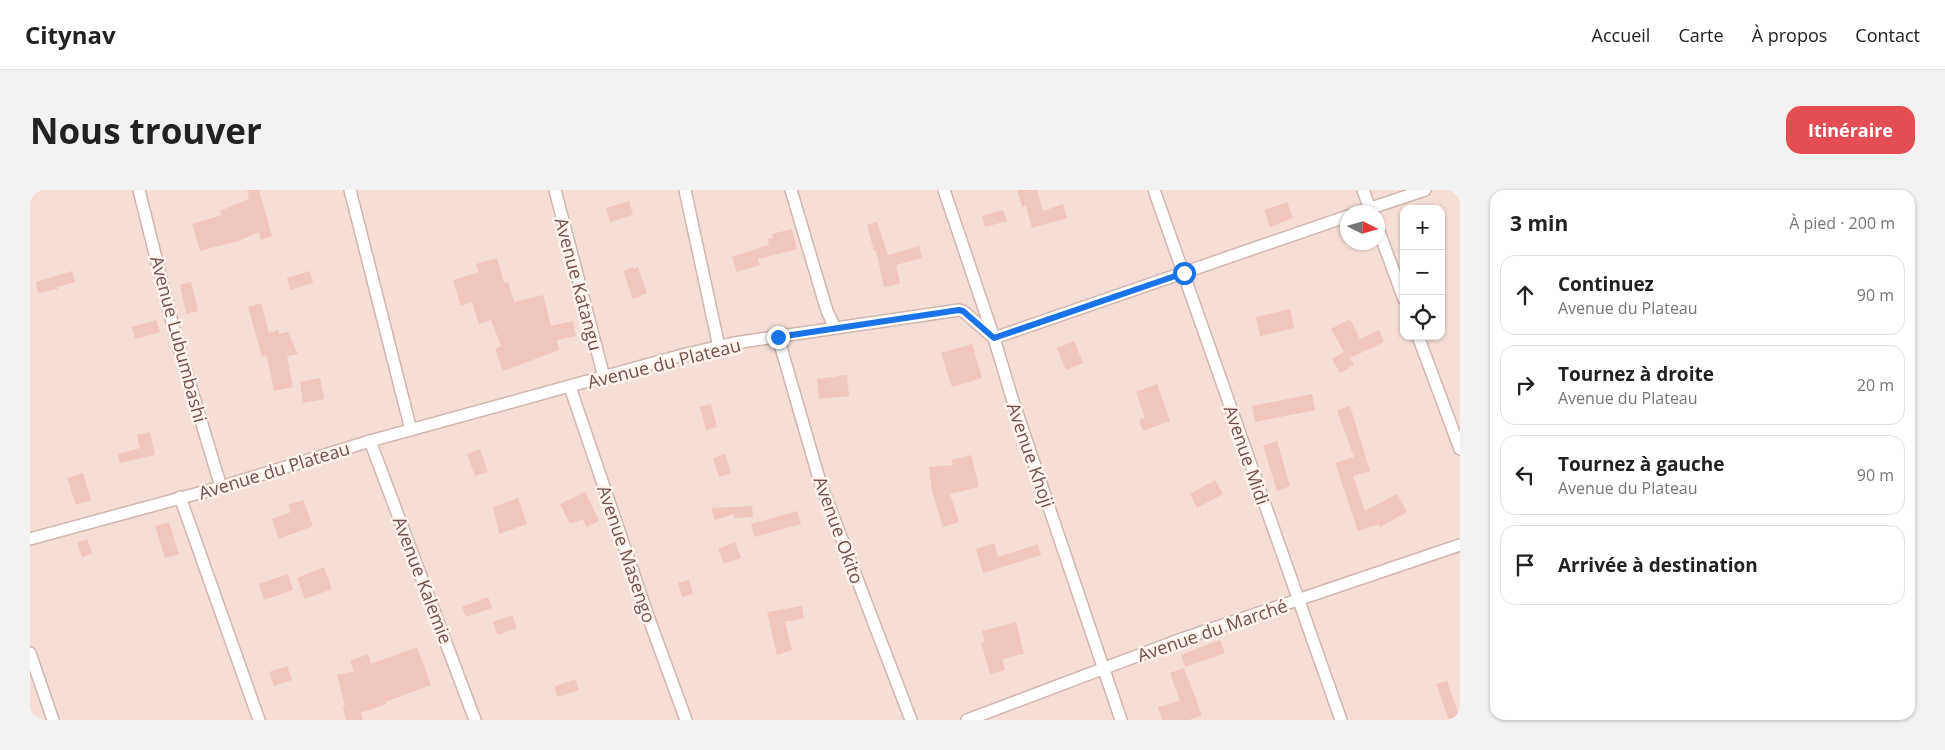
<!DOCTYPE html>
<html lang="fr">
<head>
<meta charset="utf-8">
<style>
	:root { --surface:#fff; --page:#f2f2f2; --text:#222; --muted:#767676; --line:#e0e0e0; --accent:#e44e52 }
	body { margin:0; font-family:"Open Sans",sans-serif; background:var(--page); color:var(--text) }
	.controls { position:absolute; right:15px; top:15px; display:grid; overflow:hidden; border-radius:10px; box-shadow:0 1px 4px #0004 }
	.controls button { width:45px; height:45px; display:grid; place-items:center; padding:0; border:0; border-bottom:1px solid var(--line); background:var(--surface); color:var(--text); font:25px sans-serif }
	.compass { position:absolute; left:1310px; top:15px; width:45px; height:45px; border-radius:50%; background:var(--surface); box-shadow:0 1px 4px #0004; rotate:95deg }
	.stop { position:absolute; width:15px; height:15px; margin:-11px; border:4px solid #1a73e8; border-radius:50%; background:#fff }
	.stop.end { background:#1a73e8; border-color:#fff; box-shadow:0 1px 5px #0008 }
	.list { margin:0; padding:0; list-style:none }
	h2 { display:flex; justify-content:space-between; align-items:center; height:65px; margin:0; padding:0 20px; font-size:21px }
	h2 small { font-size:16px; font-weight:400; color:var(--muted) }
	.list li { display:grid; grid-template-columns:32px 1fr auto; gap:15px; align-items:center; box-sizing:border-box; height:80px; margin:0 10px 10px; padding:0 10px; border:1px solid var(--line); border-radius:15px }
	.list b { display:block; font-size:19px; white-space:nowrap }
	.list p { margin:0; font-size:16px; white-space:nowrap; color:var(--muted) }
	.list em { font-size:16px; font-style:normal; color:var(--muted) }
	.icon { flex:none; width:28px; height:28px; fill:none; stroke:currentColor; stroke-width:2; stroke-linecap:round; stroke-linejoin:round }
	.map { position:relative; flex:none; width:1430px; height:530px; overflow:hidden; border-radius:15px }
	header { display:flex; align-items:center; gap:30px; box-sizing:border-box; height:70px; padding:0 25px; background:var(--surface); border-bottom:1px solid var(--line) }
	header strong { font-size:24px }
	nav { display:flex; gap:28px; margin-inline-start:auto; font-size:18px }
	.intro { display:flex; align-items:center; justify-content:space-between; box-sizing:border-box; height:120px; padding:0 30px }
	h1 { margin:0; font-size:35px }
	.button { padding:12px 22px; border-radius:15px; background:var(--accent); color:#fff; font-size:18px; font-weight:700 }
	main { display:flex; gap:30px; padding:0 30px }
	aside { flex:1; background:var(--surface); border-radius:15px; box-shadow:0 1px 4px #0004 }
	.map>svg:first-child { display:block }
	.residential { fill:#f4ded5; fill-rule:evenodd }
	.building { fill:#f1c6be }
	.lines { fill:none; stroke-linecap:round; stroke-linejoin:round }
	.street-casing { stroke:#d0b6af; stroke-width:14 }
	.street { stroke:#fff; stroke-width:11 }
	.route { stroke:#1a73e8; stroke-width:6 }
	.labels { text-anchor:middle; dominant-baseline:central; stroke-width:5; stroke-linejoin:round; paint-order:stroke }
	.street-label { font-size:18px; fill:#75504b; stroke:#fff3ed }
</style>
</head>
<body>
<header>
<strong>Citynav</strong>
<nav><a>Accueil</a><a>Carte</a><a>À propos</a><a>Contact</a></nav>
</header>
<div class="intro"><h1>Nous trouver</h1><a class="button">Itinéraire</a></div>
<main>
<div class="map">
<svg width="1430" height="530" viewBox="0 0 1430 530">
	<rect width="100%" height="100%" fill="#fceee7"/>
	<path class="residential" d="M0,0H1430V530H0ZM1374,19H1411V146H1374ZM1318,22H1348V52H1318Z"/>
	<g class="building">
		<polygon points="217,0 229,0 242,46 231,50 229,42 208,51 170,61 162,34 192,25 190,21 219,9"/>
		<polygon points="987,0 1007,0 1013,21 1033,14 1037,28 1002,38 996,16 992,17"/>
		<polygon points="599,11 603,25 580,32 576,18"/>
		<polygon points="1257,12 1263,28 1240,37 1234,20"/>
		<polygon points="973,20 977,31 955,37 952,26"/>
		<polygon points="847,32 858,65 889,56 892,68 866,75 870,94 854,97 846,60 844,61 837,35"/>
		<polygon points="762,39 767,59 728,69 730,75 707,82 702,67 739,55 738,49 743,48 742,44"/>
		<polygon points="467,68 474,93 478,92 484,112 513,105 521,136 543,131 546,146 527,150 529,160 473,181 465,159 471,156 461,130 449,134 442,112 431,116 423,90 449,82 446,74"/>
		<polygon points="603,77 604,79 608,77 617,103 603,109 593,81"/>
		<polygon points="42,81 45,92 27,97 28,99 8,103 6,92"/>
		<polygon points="280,81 283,93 260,100 257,88"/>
		<polygon points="161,92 168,121 156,124 150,95"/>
		<polygon points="231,113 239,143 248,140 249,144 258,142 268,164 257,166 263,197 244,201 237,166 232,167 218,117"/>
		<polygon points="1260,119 1264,138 1230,146 1226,127"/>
		<polygon points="1320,129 1330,149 1349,140 1354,152 1320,168 1324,175 1310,183 1302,169 1314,162 1301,139"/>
		<polygon points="126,130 130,142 105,149 102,137"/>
		<polygon points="1044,151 1053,173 1036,180 1027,158"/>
		<polygon points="942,154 952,188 922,197 911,163"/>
		<polygon points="817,185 819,206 789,209 787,189"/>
		<polygon points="290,188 294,209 273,213 270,192"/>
		<polygon points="1127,194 1140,231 1113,241 1109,230 1115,228 1106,202"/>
		<polygon points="1282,204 1285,220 1225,232 1222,216"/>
		<polygon points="681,214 687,237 676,240 670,217"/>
		<polygon points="1320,216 1340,281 1323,286 1335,321 1367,304 1377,322 1350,337 1349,334 1328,341 1305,273 1324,267 1307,220"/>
		<polygon points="120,242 125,265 90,273 88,264 110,258 107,245"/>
		<polygon points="1247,251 1260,296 1247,301 1233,256"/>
		<polygon points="450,259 458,282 445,286 437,264"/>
		<polygon points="695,264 701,283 689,287 683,268"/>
		<polygon points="941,265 949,297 920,304 929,332 913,337 902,301 899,277 923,275 922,270"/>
		<polygon points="53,283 61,310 46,315 37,288"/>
		<polygon points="1185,290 1193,304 1167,318 1160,304"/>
		<polygon points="555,302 569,331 556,337 553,329 540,334 530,314"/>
		<polygon points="488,308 497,334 469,344 463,317"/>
		<polygon points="273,310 283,336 249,349 242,329 261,322 258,315"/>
		<polygon points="722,316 723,327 704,328 704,324 685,330 681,318"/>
		<polygon points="767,321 771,334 724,347 721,334"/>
		<polygon points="139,332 149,364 135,368 125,336"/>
		<polygon points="57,349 62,363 52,367 47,353"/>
		<polygon points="705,352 711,368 694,374 688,359"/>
		<polygon points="964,353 968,367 1008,354 1011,365 953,383 946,359"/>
		<polygon points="294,377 302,399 275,409 267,388"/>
		<polygon points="258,384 263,400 234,410 229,394"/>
		<polygon points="659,390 663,404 652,407 648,393"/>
		<polygon points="458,407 462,418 436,427 432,417"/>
		<polygon points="772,416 774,428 755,432 762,460 747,465 737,422"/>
		<polygon points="482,425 487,438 468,445 463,432"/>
		<polygon points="986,432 994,464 972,469 975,480 960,484 951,452 955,452 952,441"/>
		<polygon points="1190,450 1195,463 1155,477 1151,465"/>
		<polygon points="387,457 401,495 355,512 356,514 331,523 333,530 316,530 313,517 315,516 307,485 324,481 320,471 338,464 341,474"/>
		<polygon points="257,476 262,490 244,496 239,482"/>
		<polygon points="1154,478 1172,525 1159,530 1132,530 1128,517 1150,511 1140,483"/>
		<polygon points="545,489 549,500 528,507 524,497"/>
		<polygon points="1417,491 1430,528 1430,530 1419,530 1406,494"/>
	</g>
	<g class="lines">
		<defs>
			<g id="street">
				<polyline points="109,0 146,148 191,297"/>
				<polyline points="320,0 381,240"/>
				<polyline points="525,0 574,187"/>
				<polyline points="655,0 689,157"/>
				<polyline points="761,0 797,121 805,138"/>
				<polyline points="914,0 964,148 982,208 1091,530"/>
				<polyline points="1124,0 1311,530"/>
				<polyline points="1333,0 1341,22"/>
				<polyline points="1329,22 1395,0"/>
				<polyline points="1348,39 1374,109"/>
				<polyline points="1388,146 1430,259"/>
				<polyline points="748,147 790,292 881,530"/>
				<polyline points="540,197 619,429 656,530"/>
				<polyline points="340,251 445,530"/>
				<polyline points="150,307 229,530"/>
				<polyline points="0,349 191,297 340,251 656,164 704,153 929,120 933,121 964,148 1318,26"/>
				<polyline points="0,463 23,530"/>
				<polyline points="937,530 1149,450 1430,355"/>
			</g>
		</defs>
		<use href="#street" class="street-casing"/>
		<use href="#street" class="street"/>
	</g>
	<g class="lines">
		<polyline class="route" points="748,147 929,120 933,121 964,148 1154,83"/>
	</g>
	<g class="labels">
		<g class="street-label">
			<text transform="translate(549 94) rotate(75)">Avenue Katangu</text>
			<text transform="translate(149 149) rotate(75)">Avenue Lubumbashi</text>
			<text transform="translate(634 173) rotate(-14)">Avenue du Plateau</text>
			<text transform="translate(1001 265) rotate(71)">Avenue Khoji</text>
			<text transform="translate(1217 265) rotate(71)">Avenue Midi</text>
			<text transform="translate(244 280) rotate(-17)">Avenue du Plateau</text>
			<text transform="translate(809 340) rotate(70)">Avenue Okito</text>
			<text transform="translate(597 364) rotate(71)">Avenue Masengo</text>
			<text transform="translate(393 390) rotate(69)">Avenue Kalemie</text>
			<text transform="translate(1182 440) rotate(-19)">Avenue du Marché</text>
		</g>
	</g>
</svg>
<div class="controls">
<button>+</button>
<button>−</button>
<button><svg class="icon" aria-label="locate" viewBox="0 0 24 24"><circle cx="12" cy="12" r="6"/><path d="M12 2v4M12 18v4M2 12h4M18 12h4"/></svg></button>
</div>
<svg class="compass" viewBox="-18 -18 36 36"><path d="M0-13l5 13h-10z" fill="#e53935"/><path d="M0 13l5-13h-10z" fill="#767676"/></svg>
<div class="stop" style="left:1154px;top:83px"></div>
<div class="stop end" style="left:748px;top:147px"></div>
</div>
<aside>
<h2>3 min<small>À pied · 200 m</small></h2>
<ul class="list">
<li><svg class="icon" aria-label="ahead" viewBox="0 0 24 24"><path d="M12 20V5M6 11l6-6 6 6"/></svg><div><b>Continuez</b><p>Avenue du Plateau</p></div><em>90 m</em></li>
<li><svg class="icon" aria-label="right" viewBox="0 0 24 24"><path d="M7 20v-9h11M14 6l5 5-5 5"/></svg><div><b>Tournez à droite</b><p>Avenue du Plateau</p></div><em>20 m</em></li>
<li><svg class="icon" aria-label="left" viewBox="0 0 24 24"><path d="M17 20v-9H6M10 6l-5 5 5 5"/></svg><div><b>Tournez à gauche</b><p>Avenue du Plateau</p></div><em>90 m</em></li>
<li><svg class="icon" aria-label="arrive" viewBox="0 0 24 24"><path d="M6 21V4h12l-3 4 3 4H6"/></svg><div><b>Arrivée à destination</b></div></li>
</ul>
</aside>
</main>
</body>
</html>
